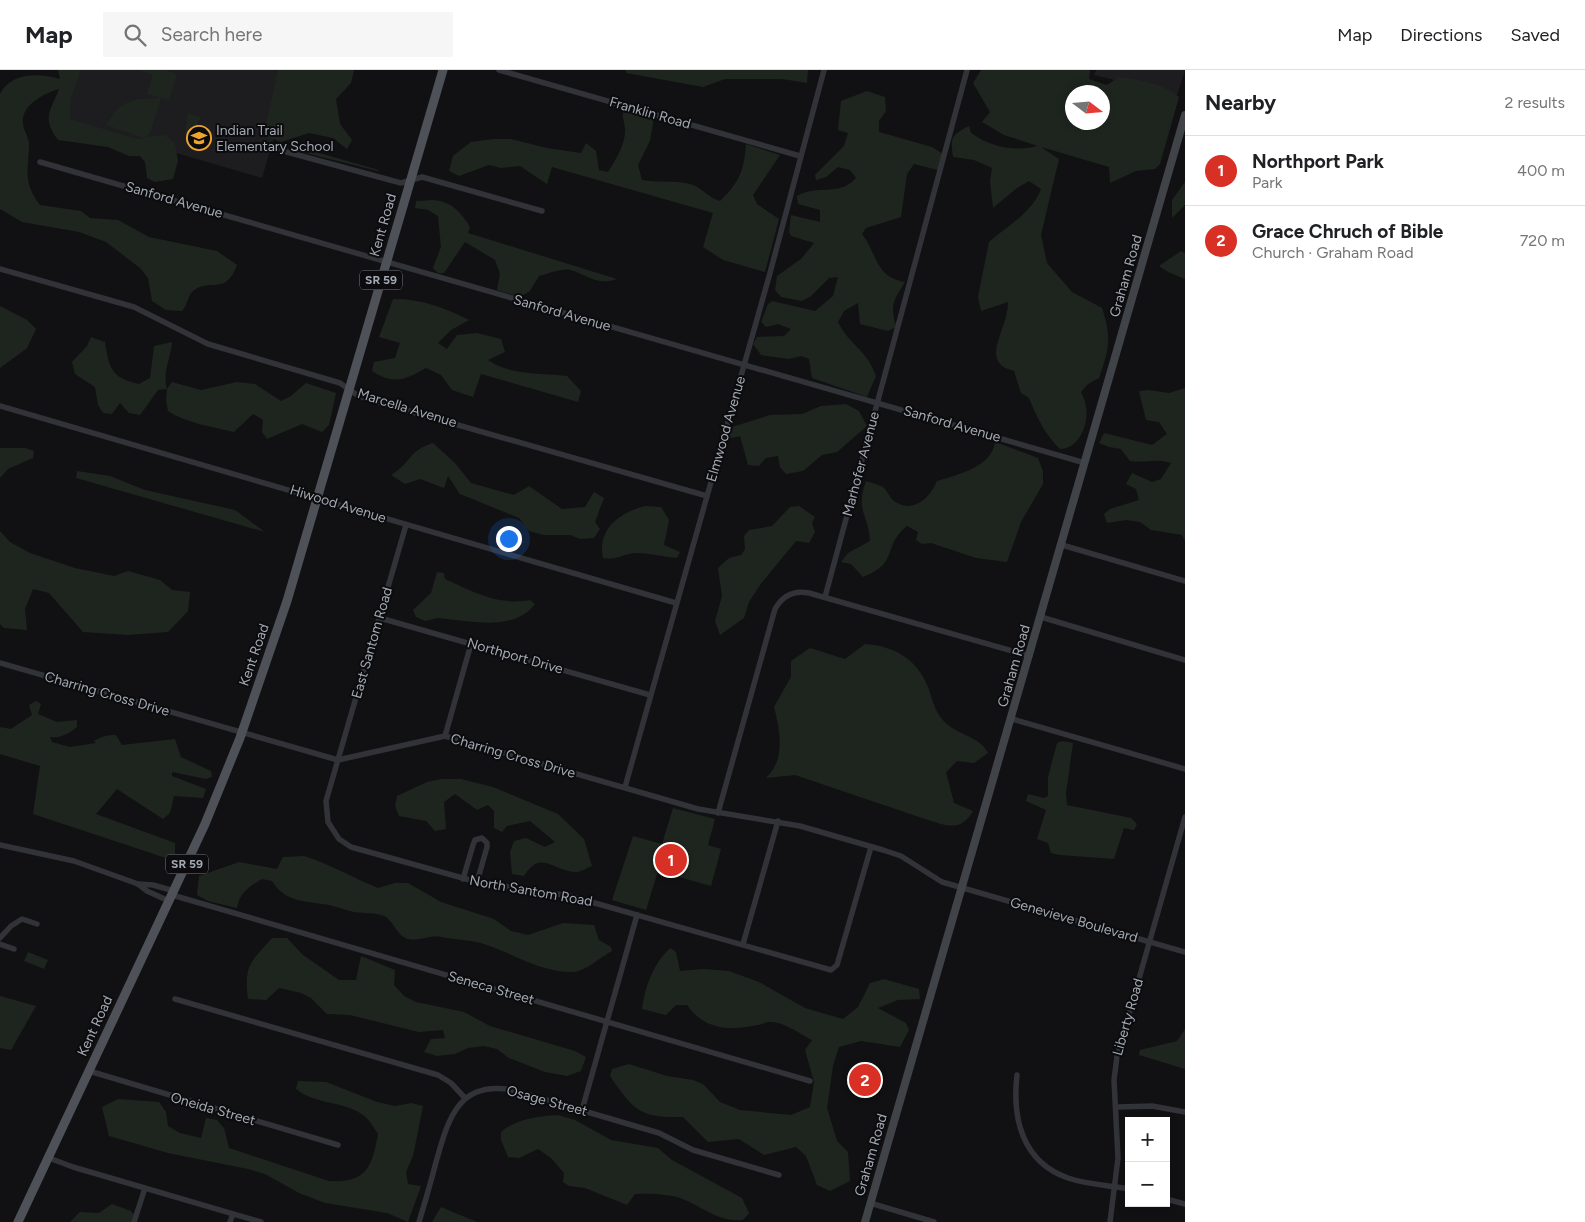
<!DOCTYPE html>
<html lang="en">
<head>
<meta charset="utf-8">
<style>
	:root { --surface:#fff; --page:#f6f6f6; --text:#202124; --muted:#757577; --line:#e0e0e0; --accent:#d93025 }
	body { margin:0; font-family:Figtree,sans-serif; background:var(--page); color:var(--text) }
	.controls { position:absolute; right:15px; bottom:15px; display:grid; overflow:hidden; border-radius:0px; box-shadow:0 2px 8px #0003 }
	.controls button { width:45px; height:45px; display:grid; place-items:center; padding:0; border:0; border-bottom:1px solid var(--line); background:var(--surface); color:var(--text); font:25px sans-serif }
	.compass { position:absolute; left:1065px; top:15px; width:45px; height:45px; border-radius:50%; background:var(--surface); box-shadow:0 2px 8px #0003; rotate:106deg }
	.you { position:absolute; left:508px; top:468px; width:18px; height:18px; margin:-12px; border:4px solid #fff; border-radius:50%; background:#1a73e8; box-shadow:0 0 0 8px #1a73e833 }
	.badge { display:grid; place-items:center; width:32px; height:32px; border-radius:50%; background:var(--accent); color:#fff; font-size:16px; font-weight:700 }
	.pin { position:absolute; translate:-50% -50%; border:2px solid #fff; box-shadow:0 1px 5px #0006 }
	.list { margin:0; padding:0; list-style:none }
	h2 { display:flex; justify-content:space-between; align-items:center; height:65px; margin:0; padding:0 20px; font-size:21px }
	h2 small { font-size:16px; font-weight:400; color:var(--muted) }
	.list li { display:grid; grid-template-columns:32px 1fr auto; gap:15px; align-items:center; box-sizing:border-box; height:70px; padding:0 20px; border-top:1px solid var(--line) }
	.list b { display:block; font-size:19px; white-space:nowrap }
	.list p { margin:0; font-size:16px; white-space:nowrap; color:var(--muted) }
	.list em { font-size:16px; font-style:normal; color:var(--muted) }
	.icon { flex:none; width:28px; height:28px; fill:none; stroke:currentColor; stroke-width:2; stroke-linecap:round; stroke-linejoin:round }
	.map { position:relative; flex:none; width:1185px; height:1152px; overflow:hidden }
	header { display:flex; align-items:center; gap:30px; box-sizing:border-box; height:70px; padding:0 25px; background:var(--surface); border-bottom:1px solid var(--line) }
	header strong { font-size:24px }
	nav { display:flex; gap:28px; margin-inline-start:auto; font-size:18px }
	.search { width:350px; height:45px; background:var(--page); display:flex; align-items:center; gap:12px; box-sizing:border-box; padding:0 18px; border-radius:0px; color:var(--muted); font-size:19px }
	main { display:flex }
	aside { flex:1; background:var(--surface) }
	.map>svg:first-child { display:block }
	.built { fill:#1d1d20 }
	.green { fill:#1e251e; fill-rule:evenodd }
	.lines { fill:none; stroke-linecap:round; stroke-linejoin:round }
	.street { stroke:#323338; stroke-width:5.5 }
	.secondary { stroke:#404348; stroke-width:8 }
	.primary { stroke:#4e5157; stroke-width:9 }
	.labels { text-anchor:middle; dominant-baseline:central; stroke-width:4; stroke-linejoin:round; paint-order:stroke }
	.shield { fill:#0c0c0e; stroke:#767a82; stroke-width:1 }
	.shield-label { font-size:12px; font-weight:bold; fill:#a3a9b3 }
	.street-label { font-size:14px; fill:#a3a9b3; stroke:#0c0c0e }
	.poi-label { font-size:14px; fill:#a3a9b3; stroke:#0c0c0e; text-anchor:start }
</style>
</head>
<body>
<header>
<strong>Map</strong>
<div class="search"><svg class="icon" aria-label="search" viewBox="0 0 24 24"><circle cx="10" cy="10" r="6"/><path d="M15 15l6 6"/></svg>Search here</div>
<nav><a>Map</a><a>Directions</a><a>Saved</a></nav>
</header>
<main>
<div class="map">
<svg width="1185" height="1152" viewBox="0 0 1185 1152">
	<rect width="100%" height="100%" fill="#111113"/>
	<g class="built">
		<polygon points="75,0 294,0 262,108 60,49"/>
		<polygon points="1096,0 1185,0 1177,25 1094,5"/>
	</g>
	<g class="green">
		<path d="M58,0H81L71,28L70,49L137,69L144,68L106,55C122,29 132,29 161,28L150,63L146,67L165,65L175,74L178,91L173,109L155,112L147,108L145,92L140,86H129L108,77L58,70C41,47 51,41 59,19C45,23 20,35 23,54C24,62 30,69 29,76C28,102 23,113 40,135L81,141L90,148L118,150L149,167L217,181L237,195C225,227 210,207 193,221C188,225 187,236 182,241L166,240L152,231L148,208L140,198L106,172L79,162L22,152L0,139V24C12,2 38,3 60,9Z"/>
		<polygon points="139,0 166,0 177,4 169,30 147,24 153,5"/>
		<polygon points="278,0 354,0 351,13 336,29 340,54 352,70 347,79 333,68 309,63 281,72 268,67 266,55"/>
		<polygon points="626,0 808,0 807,13 782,9 725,9 703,17 626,3"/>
		<path d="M981,0H1090L1089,9L1107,15L1119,7C1140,10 1162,13 1179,27L1160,94L1155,99L1136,101L1110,113L1109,97L1041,77L1059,89L1041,165L1047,193L1072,222L1102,238C1112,268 1109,279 1099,308L1088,314L1081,322C1083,327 1086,332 1086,337C1089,354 1079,379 1060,379C1046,366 1036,346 1029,328L1021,323L1014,301C977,292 1009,259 1008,232L981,241L978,227L989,172C1007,156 1032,143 1041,119L1029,111L1017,118L993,138L990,111L992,98L974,90L953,87C950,66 952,65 969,56L971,63C991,77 1013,82 1038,76L1004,65L982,52L990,42L973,13ZM1102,22V52H1072V22Z"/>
		<path d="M867,21L885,27L886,41L879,51V62L932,77L943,84L938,100L914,94L907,104L901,147L866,158L862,164C878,185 875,207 905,212C893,231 890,235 896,257L888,261L860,254L858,233L844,241L838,252C850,276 866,278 876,306L867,327L812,308L809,289L801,286L789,289L761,285L753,274L757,267L784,266L791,259L778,254L766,257L761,252L768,234L772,231L815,241L833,226L838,207L829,208L811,226L802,231L781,227L775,220L777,206L801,189L814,173L791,166L789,162L791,145L820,152V140L798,134L797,126C818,114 839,127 856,108L850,100L838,97L826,107L816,110L815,105L844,76L848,63L838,60L841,31Z"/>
		<path d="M623,39L654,48L650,71L638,95L642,110C658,113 673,110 690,114C702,117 708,128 720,131C740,112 744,100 746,74L780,85L753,125L757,134L779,149L765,202L723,190L703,177L713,143L552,97L547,114L520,96L501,98L489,95L459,106L449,101L453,86L471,72L493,69H511L547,78L581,83L586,73L596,81L599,100L608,102C616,89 626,74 625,58C624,51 622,47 623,39Z"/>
		<polygon points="188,43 200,47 194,67 185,64"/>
		<polygon points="291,75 379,100 378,101 289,79"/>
		<polygon points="1185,112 1185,135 1172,148 1172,130"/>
		<path d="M434,130C452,132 461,142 470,157L468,163L617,209C598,216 589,206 571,200C562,198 548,204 539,206L530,221L520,227L497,220L500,204L495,190L465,172L444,203H438L433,198L441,177L438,146L428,140L415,138L416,131Z"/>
		<polygon points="1181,181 1185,183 1185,209 1168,202 1159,196"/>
		<path d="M393,229C422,229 443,237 469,250L451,260L438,273L447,279L457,265L477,263L501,269L505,282L488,290C511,306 541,303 567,306L581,321L578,332L481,304L473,327L452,320L441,305L426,298C405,310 393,315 372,301L374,292L395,288L400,273L379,267Z"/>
		<polygon points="0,236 27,250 36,259 27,278 0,298"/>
		<path d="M91,267L105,272C109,298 111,308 139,314L150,308L154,276L172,272C171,288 162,303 167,319L172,312L201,320L237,312L255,314L281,331L291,326L306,313L336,323L329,355L322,362L302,354L267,369L262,362L263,350L253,344L234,362C213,357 186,353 168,341L166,330L167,319L158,320L140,345L129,343L120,333L112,344L103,343L98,335L95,317L75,304L72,292L87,276Z"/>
		<path d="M1185,318V471L1182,465L1151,460L1140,452L1126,450L1107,453L1104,444L1110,439L1139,430L1136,419L1126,414L1132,403L1152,412L1161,409L1171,393C1157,388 1145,393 1130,391L1121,379L1109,377L1099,373L1104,363L1152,375L1167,364L1159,352L1146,350L1139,321L1149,320L1169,323Z"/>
		<polygon points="846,334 859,341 867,356 837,382 822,385 803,401 786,404 780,397 778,386 766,388 759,396 748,395 740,366 727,369 732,357 770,345 802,344 821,336"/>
		<path d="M995,372L1038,388L1043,401V414L1021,452L1007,492L976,488L931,473L922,474L916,470L918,462L907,456C881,477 901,492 863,507L851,494L841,492L848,483L870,471C869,445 855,442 866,411C871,413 877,414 881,416C887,419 889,427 894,431C913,444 929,429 937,411C957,405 992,397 995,372Z"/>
		<path d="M433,373L455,393L471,413L514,425L529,416L562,439L585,437L594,422L604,428L595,452L600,459L594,468L580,469L570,465H544L529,461L519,448L460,424L448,406L444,418L420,409L405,414L391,405C411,393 409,380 433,373Z"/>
		<polygon points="0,378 25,378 34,381 33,388 8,399 0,408"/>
		<polygon points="77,401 110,406 145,420 235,440 265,462 76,408"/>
		<path d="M645,436L661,437L669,450L664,475L680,482L677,488C664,487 650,483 637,483C623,483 618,491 603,488C597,459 619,443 645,436Z"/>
		<polygon points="799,436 815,447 812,453 815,462 809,473 796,471 760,515 749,532 744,548 720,565 715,551 722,526 718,498 729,488 741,485 745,479 744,466 749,460 772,456 790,437"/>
		<polygon points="0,461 10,472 30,483 75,498 114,506 128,501 160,510 172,520 190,522 188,541 168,562 128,565 83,562 49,523 33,519 25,539 27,560 4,558 0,554"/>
		<path d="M437,502L444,503L445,509C474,522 498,536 530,530L535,534C513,563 469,550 437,548L425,551L416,547L413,540L431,523Z"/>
		<path d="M865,574C894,576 917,589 928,617C932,628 934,640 942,649C954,665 979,665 988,683L974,693L957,691L946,702L954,733L973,741C961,762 947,756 928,750L795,705L766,708C786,689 780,661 774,637L791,607V591L810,578L845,589Z"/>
		<path d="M36,631L41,634L38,644L57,652L77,650V657C68,664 62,668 50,667L52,672L70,677L96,673L94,671C102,666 108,665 116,665L122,675L175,669L181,687L211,701L212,707L206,709L172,702V706L206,719L203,728L174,726L170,743L163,749L117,719L96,744L175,773V791L33,744L40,696L0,684V657L11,659L32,645L29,635Z"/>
		<polygon points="1062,671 1073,673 1066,723 1067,735 1131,748 1137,754 1134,760 1124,758 1114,789 1060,785 1051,783 1048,773 1037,769 1046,740 1026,731 1028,724 1044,728 1048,726 1048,707 1057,673"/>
		<path d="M442,709H461L493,717L558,744L584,769L592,796C587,798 581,802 577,802C553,802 541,778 524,806L512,804L510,782L514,771L526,768L545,777L555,772L530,751L507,756L502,762L494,758V741L488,735L477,740L455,724L444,732L446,759L435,761L426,751L399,746L395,736L397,726L427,712Z"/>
		<polygon points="673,738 715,749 708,775 721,779 711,816 658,801 646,840 612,830 633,766 662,774"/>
		<path d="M304,786C330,794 353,808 378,818L395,813H408L441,832L494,849L511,861L528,865L563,853L594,855L599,870L611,877L612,881C600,887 585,902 573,902C540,902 516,885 487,875C473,870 456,870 442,867C431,864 419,872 408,869C396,865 394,851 384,846C374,842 363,844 354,842C345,840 338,837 329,835C307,831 285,833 272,811L262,809C250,816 239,823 237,838L208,831L197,825L199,806L239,792L277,799L283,787Z"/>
		<path d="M272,868H287L303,885L339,910H356L361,886L395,900L394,915L404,926L416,932L464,942L490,956L575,981L586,987L581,1001L567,1006L545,1002L509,988L497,979L484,976L468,978L455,984L437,986L424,982L431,969L445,968L443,960L419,962L350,945L327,944L311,928L301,923L279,918L266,930L248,929C244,895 250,893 272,868Z"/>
		<path d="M670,878L676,882L680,901L704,899L729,901L759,912L805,938L843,949L858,937L870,913L884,909L919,919L920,929L898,930L878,938L906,953L909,960L900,977L861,971L839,977L833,996L827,1038L837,1071L848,1082L850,1111L830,1121L817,1115L806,1086L796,1077L764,1085L739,1069L708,1072L683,1047C640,1048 634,1041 610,1006L612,999L629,994L667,1006L693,1010L703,1014L720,1032L740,1040L791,1045L810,1037L814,1012L805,980L812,970C800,964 783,951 769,952C765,952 761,955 757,955C730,961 704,960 687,935H676L666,945L642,939C645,916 653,894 670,878Z"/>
		<polygon points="28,882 48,890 44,899 24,891"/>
		<polygon points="0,926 36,936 11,980 0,978"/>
		<polygon points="1185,955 1185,999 1139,985 1140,980 1177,971 1185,959"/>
		<path d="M298,1011L326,1012L377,1032L395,1036L411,1033L423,1036L413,1086L406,1102L408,1114L421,1116L408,1152L387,1143L325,1133L299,1123L265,1104L248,1099L168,1083L109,1066L102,1037L118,1029L159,1032L166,1042L168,1056L180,1063L201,1068L206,1048L217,1050L224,1058L229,1078L329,1111C367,1113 372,1097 378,1064C374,1058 369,1049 363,1045C344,1031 316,1035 296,1019Z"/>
		<path d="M558,1045L575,1050L611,1070L658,1078L672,1090L742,1128L749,1143L743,1150C719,1152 706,1139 685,1130C673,1124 649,1123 635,1124L627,1135L585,1118L569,1116L563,1112L564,1103L551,1088L538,1079L519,1088L508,1087L501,1070V1062C516,1049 539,1046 558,1045Z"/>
		<polygon points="112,1134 131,1141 134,1145 131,1152 70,1152 80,1142 99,1143"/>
		<polygon points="441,1137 477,1152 432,1152"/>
	</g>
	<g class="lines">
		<g class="street">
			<polyline points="499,0 800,86"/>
			<polyline points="272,78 401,113 422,107 542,141"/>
			<polyline points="40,92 1085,393"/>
			<polyline points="0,199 134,237 208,274 340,313 357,325 367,329 707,426"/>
			<polyline points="0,336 676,533"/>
			<polyline points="406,455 326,731 328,752 339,769 351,777 477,812 570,826 831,900 837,895 871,777"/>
			<polyline points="1062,475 1185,511"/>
			<polyline points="825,527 967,0"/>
			<polyline points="1041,547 1185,590"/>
			<polyline points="380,548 650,625"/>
			<polyline points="0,593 338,690 445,666 698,739 800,756 883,780 901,786 942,812 1185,882"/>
			<polyline points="1012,649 1185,699"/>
			<polyline points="445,666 471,574"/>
			<polyline points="625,717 770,203 824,0"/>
			<path d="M718,743L775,539C783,525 794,520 809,523L1030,586"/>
			<polyline points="0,775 74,791 138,814 147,821 169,831"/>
			<polyline points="463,809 473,775 475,770 482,768 487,773 487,777 477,812"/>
			<polyline points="138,814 153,815 174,821"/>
			<polyline points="172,825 810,1011"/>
			<polyline points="0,868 11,856 22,849 37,854"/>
			<polyline points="0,874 14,879"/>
			<polyline points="743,874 778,751"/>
			<polyline points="175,929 438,1005 451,1013 465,1028"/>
			<polyline points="89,1001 338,1075"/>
			<path d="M1017,1005C1012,1048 1022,1092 1068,1108C1088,1115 1109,1115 1129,1119"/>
			<polyline points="1117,1037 1152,1036 1185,1042"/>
			<polyline points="582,1040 637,845"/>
			<polyline points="49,1088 73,1097 261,1152"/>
			<polyline points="1166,1129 1185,1134"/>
			<polyline points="870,1133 934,1152"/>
			<polyline points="134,1152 145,1118"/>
			<polyline points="230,1152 233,1144"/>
			<path d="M419,1152C425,1132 431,1112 436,1092C448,1051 457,1010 512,1020L659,1063L693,1080L779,1105"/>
			<polyline points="1110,1152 1118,1088 1114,1010 1117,986 1185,747"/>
		</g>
		<polyline class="secondary" points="865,1152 1185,45"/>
		<polyline class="primary" points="18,1152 205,754 240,668 287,531 443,0"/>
	</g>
	<defs>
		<symbol id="school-ring" viewBox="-11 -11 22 22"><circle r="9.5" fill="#0c0c0e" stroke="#efa52d" stroke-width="1.5"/><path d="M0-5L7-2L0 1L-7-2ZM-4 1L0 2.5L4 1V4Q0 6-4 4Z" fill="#efa52d"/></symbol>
	</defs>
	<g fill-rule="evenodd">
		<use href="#school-ring" x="185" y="54" width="28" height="28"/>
	</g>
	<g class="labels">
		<g class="shield">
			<rect x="360" y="200.5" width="42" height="19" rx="4"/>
			<rect x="166" y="784.5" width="42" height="19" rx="4"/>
		</g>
		<g class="shield-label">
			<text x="381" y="210">SR 59</text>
			<text x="187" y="794">SR 59</text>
		</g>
		<g class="street-label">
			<text transform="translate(650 43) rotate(16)">Franklin Road</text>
			<text transform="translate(174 130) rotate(16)">Sanford Avenue</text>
			<text transform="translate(383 155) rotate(-74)">Kent Road</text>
			<text transform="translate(1126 206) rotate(-74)">Graham Road</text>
			<text transform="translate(562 243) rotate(16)">Sanford Avenue</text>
			<text transform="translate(407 338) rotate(17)">Marcella Avenue</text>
			<text transform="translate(952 354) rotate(16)">Sanford Avenue</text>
			<text transform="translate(726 359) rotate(-74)">Elmwood Avenue</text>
			<text transform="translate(861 394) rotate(-75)">Marhofer Avenue</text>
			<text transform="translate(338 434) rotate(17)">Hiwood Avenue</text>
			<text transform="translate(372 573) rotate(-74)">East Santom Road</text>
			<text transform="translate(254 585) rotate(-71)">Kent Road</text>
			<text transform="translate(515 586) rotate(16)">Northport Drive</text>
			<text transform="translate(1014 596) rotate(-74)">Graham Road</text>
			<text transform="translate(107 624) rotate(16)">Charring Cross Drive</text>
			<text transform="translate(513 686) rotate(16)">Charring Cross Drive</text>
			<text transform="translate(531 821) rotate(10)">North Santom Road</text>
			<text transform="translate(1074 850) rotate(16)">Genevieve Boulevard</text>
			<text transform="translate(491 918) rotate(16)">Seneca Street</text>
			<text transform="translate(1128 947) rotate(-74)">Liberty Road</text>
			<text transform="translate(95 956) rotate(-65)">Kent Road</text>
			<text transform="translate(547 1031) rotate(15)">Osage Street</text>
			<text transform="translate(213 1039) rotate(16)">Oneida Street</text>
			<text transform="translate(871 1085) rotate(-74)">Graham Road</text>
		</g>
		<g class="poi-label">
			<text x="216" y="60">Indian Trail<tspan x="216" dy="16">Elementary School</tspan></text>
		</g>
	</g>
</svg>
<div class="controls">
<button>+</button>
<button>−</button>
</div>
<svg class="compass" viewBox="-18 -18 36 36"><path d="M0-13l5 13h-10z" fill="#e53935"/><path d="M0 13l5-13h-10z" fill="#757577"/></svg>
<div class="you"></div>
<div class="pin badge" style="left:671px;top:790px">1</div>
<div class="pin badge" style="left:865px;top:1010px">2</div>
</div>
<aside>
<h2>Nearby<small>2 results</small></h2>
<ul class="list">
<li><span class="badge">1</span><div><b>Northport Park</b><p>Park</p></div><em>400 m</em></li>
<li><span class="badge">2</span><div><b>Grace Chruch of Bible</b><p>Church · Graham Road</p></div><em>720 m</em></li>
</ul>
</aside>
</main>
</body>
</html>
